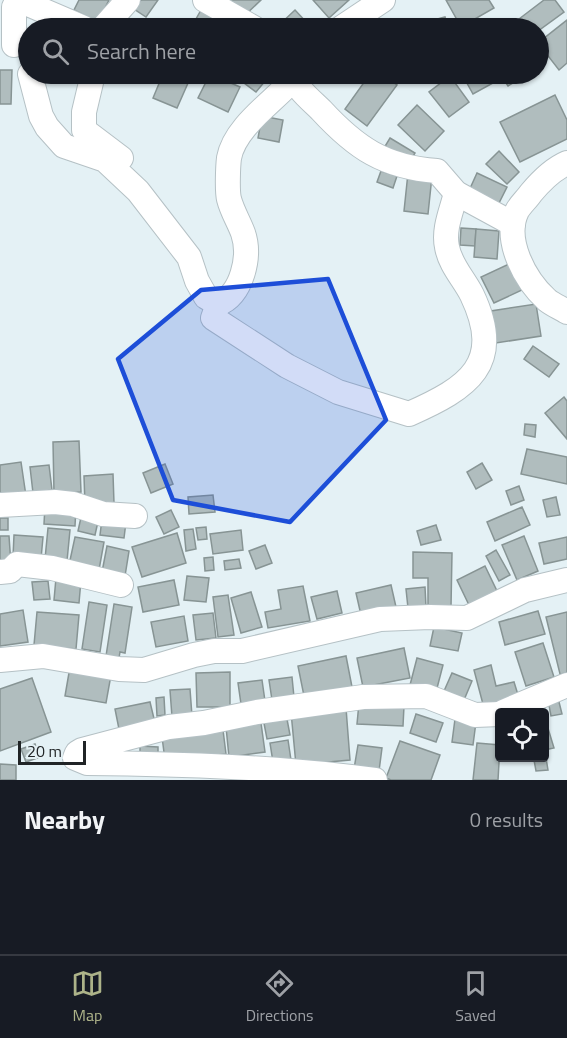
<!DOCTYPE html>
<html lang="en">
<head>
<meta charset="utf-8">
<style>
	:root { --surface:#171b24; --page:#242831; --text:#f1f3f6; --muted:#9ea1a6; --line:#363941; --accent:#adb389 }
	body { margin:0; font-family:"Titillium Web",sans-serif; background:var(--page); color:var(--text) }
	.controls { position:absolute; right:18px; bottom:18px; display:grid; overflow:hidden; border-radius:6px; box-shadow:0 2px 4px #0004 }
	.controls button { width:54px; height:54px; display:grid; place-items:center; padding:0; border:0; border-bottom:2px solid var(--line); background:var(--surface); color:var(--text); font:30px sans-serif }
	.scale { position:absolute; left:18px; bottom:15px; width:68px; box-sizing:border-box; padding-left:6px; border:3px solid #202426; border-top:0; font-size:16px; line-height:21px; white-space:nowrap; color:#202426; -webkit-text-stroke:4px #e4f1f5; paint-order:stroke }
	.list { margin:0; padding:0; list-style:none }
	h2 { display:flex; justify-content:space-between; align-items:center; height:78px; margin:0; padding:0 24px; font-size:26px }
	h2 small { font-size:20px; font-weight:400; color:var(--muted) }
	.icon { flex:none; width:33px; height:33px; fill:none; stroke:currentColor; stroke-width:2; stroke-linecap:round; stroke-linejoin:round }
	.map { position:relative; flex:none; width:567px; height:780px; overflow:hidden }
	.search { position:absolute; background:var(--surface); box-shadow:0 2px 4px #0004; left:18px; right:18px; top:18px; height:66px; display:flex; align-items:center; gap:15px; box-sizing:border-box; padding:0 21px; border-radius:33px; color:var(--muted); font-size:22px }
	.sheet { height:174px; background:var(--surface) }
	nav { display:flex; justify-content:space-around; align-items:center; box-sizing:border-box; height:84px; border-top:2px solid var(--line); background:var(--surface); font-size:16px; color:var(--muted) }
	nav a { display:grid; justify-items:center; gap:3px }
	nav .on { color:var(--accent) }
	.map>svg:first-child { display:block }
	.building { fill:#b0bdbe; stroke:#879494; stroke-width:1.5 }
	.lines { fill:none; stroke-linecap:round; stroke-linejoin:round }
	.minor-casing { stroke:#b5c1c5; stroke-width:26 }
	.minor { stroke:#fff; stroke-width:24 }
	.marked { fill:#1d4ed8; fill-opacity:0.2; stroke:#1d4ed8; stroke-width:4.5; stroke-linejoin:round }
</style>
</head>
<body>
<div class="map">
<svg width="567" height="780" viewBox="0 0 567 780">
	<rect width="100%" height="100%" fill="#e4f1f5"/>
	<g class="building">
		<polygon points="79,0 109,0 98,22 74,10"/>
		<polygon points="141,0 158,0 146,17 134,9"/>
		<polygon points="227,0 261,0 242,18"/>
		<polygon points="313,0 349,0 329,18"/>
		<polygon points="446,0 489,0 494,8 461,27"/>
		<polygon points="544,0 555,0 564,12 538,31 538,28 520,28 515,22"/>
		<polygon points="201,10 223,22 220,28 191,28"/>
		<polygon points="295,10 310,26 307,28 276,28"/>
		<polygon points="445,17 448,28 416,28 415,25"/>
		<polygon points="567,20 567,63 559,70 538,43"/>
		<polygon points="0,70 12,70 11,104 0,104"/>
		<polygon points="163,74 192,74 177,108 153,98"/>
		<polygon points="210,74 240,87 228,112 198,98"/>
		<polygon points="232,74 271,74 256,92"/>
		<polygon points="370,74 381,74 397,85 367,126 345,109"/>
		<polygon points="466,74 487,74 493,83 473,94 463,76"/>
		<polygon points="500,74 521,74 523,77 508,86"/>
		<polygon points="450,76 469,102 449,117 429,92"/>
		<polygon points="555,95 567,120 567,139 520,162 500,122"/>
		<polygon points="417,105 444,131 425,151 398,125"/>
		<polygon points="262,116 283,120 279,142 258,138"/>
		<polygon points="390,138 415,153 409,163 384,148"/>
		<polygon points="499,151 519,172 507,184 486,164"/>
		<polygon points="381,171 397,176 393,188 377,182"/>
		<polygon points="408,173 432,176 428,214 404,211"/>
		<polygon points="477,173 507,187 497,207 468,193"/>
		<polygon points="461,228 476,229 475,246 460,245"/>
		<polygon points="476,229 499,231 497,259 474,257"/>
		<polygon points="509,264 522,290 494,303 481,277"/>
		<polygon points="536,304 541,336 496,343 491,311"/>
		<polygon points="533,346 559,364 549,377 524,359"/>
		<polygon points="564,397 567,401 567,439 545,413"/>
		<polygon points="525,424 536,425 535,437 524,435"/>
		<polygon points="79,441 81,492 54,493 53,442"/>
		<polygon points="527,449 567,457 567,484 521,474"/>
		<polygon points="21,462 26,496 0,500 0,465"/>
		<polygon points="482,463 492,480 476,489 467,472"/>
		<polygon points="165,464 173,484 151,493 143,473"/>
		<polygon points="49,465 52,490 33,493 30,467"/>
		<polygon points="113,474 114,503 85,505 84,476"/>
		<polygon points="519,486 524,500 511,505 506,491"/>
		<polygon points="213,495 215,512 189,514 188,497"/>
		<polygon points="556,497 560,515 547,517 543,500"/>
		<polygon points="45,506 76,507 75,526 44,524"/>
		<polygon points="522,507 530,525 495,541 487,522"/>
		<polygon points="171,510 179,527 164,534 156,517"/>
		<polygon points="82,513 99,517 95,535 78,531"/>
		<rect x="0" y="518" width="8" height="12"/>
		<polygon points="102,519 126,522 124,538 100,535"/>
		<polygon points="436,525 441,540 421,545 417,531"/>
		<polygon points="206,527 207,539 198,540 196,528"/>
		<polygon points="48,528 70,530 67,561 45,559"/>
		<polygon points="193,529 196,549 186,551 184,530"/>
		<polygon points="241,530 243,550 213,554 210,534"/>
		<polygon points="177,533 186,563 142,577 132,547"/>
		<polygon points="14,535 43,537 41,559 13,557"/>
		<polygon points="0,536 9,536 11,565 0,566"/>
		<polygon points="524,536 538,571 517,580 502,545"/>
		<polygon points="75,537 104,542 99,570 69,565"/>
		<polygon points="567,537 567,559 544,564 539,543"/>
		<polygon points="265,545 272,563 256,569 249,551"/>
		<polygon points="107,546 129,551 125,576 102,572"/>
		<polygon points="496,550 510,575 499,581 486,556"/>
		<polygon points="413,552 452,553 451,607 428,606 428,578 413,578"/>
		<polygon points="213,557 214,570 205,571 204,558"/>
		<polygon points="239,559 241,568 225,570 224,561"/>
		<polygon points="485,566 497,591 469,605 457,580"/>
		<polygon points="187,576 209,578 206,602 184,600"/>
		<polygon points="56,578 81,580 79,603 54,600"/>
		<polygon points="174,580 179,605 143,612 138,587"/>
		<polygon points="48,581 50,599 34,600 32,582"/>
		<polygon points="391,585 396,607 361,615 356,593"/>
		<polygon points="303,586 310,621 268,628 265,612 281,609 278,590"/>
		<polygon points="425,587 426,607 408,608 406,589"/>
		<polygon points="337,591 342,613 317,619 311,597"/>
		<polygon points="251,592 262,627 241,633 231,598"/>
		<polygon points="228,595 234,635 218,637 213,597"/>
		<polygon points="89,602 107,605 100,652 82,649"/>
		<polygon points="114,604 132,607 125,653 120,652 119,658 106,656"/>
		<polygon points="23,610 28,642 0,646 0,614"/>
		<polygon points="538,611 545,634 505,645 499,622"/>
		<polygon points="37,612 79,615 76,649 34,645"/>
		<polygon points="567,612 567,673 560,674 546,617"/>
		<polygon points="213,613 216,638 196,640 193,615"/>
		<polygon points="184,616 188,641 156,647 151,622"/>
		<polygon points="434,627 462,633 458,651 430,646"/>
		<polygon points="543,643 554,677 526,686 515,652"/>
		<polygon points="404,648 410,678 363,687 357,658"/>
		<polygon points="346,656 352,687 304,696 298,666"/>
		<polygon points="417,658 443,665 436,692 410,685"/>
		<polygon points="491,665 496,686 514,682 519,698 484,708 474,670"/>
		<polygon points="70,667 111,675 106,703 65,696"/>
		<polygon points="230,672 230,707 197,707 196,673"/>
		<polygon points="452,673 472,681 464,700 444,691"/>
		<polygon points="292,677 294,697 272,700 269,680"/>
		<polygon points="32,678 51,732 0,751 0,689"/>
		<polygon points="262,680 265,701 241,704 238,683"/>
		<polygon points="190,689 192,716 172,717 170,690"/>
		<polygon points="164,697 165,715 157,716 156,698"/>
		<polygon points="558,698 562,714 551,716 548,700"/>
		<polygon points="150,702 156,727 120,734 115,709"/>
		<polygon points="359,703 404,706 403,726 357,724"/>
		<polygon points="346,708 350,760 296,765 291,712"/>
		<polygon points="286,714 290,735 267,739 263,718"/>
		<polygon points="416,714 443,723 436,742 410,733"/>
		<polygon points="455,719 476,722 473,745 452,742"/>
		<polygon points="261,723 265,752 229,757 226,727"/>
		<polygon points="544,725 547,725 554,748 544,750"/>
		<polygon points="223,730 226,754 165,760 162,737"/>
		<polygon points="288,740 291,760 273,762 270,743"/>
		<polygon points="400,741 440,755 431,780 391,780 386,778"/>
		<polygon points="477,743 500,745 498,780 473,780"/>
		<polygon points="35,744 40,757 26,762 21,749"/>
		<polygon points="358,745 382,748 379,771 354,769"/>
		<polygon points="140,746 158,747 158,758 140,758"/>
		<polygon points="546,758 548,770 536,771 534,760"/>
		<polygon points="0,764 16,765 16,780 0,780"/>
	</g>
	<g class="lines">
		<defs>
			<g id="minor">
				<polyline points="205,0 254,28"/>
				<polyline points="103,28 128,0"/>
				<polyline points="341,28 383,0"/>
				<polyline points="14,45 14,7 17,2 28,4 84,28"/>
				<path d="M30,74L41,116L47,127L64,146L105,160L138,191L189,257L197,281L206,297L218,304C242,295 251,256 243,233C239,222 232,211 229,199C227,191 228,166 229,158C235,125 278,99 298,74"/>
				<polyline points="93,74 84,112 84,130 121,158"/>
				<path d="M293,74C296,89 310,99 321,110C356,148 384,167 437,171L456,193L513,224"/>
				<path d="M567,163C553,169 541,181 531,193C527,199 520,205 517,211C503,240 525,280 547,300C553,305 561,308 567,312"/>
				<path d="M218,304L213,318L287,366L338,392L409,414C468,388 505,364 472,295C464,279 450,265 447,247C443,229 452,210 456,193"/>
				<polyline points="0,505 55,502 73,504 103,514 135,516"/>
				<polyline points="0,572 10,571 17,564 52,568 121,585"/>
				<polyline points="0,660 43,656 119,669 144,670 194,655 214,651 242,651 380,619 430,617 467,618 525,590 567,580"/>
				<polyline points="503,712 567,685"/>
				<path d="M375,780C280,767 183,764 87,763L75,758L77,753L82,750L169,727L204,723L257,712L363,697L426,696L475,715L500,714"/>
			</g>
		</defs>
		<use href="#minor" class="minor-casing"/>
		<use href="#minor" class="minor"/>
	</g>
	<path class="marked" d="M328,279L386,420L290,522L173,500L118,359L201,290Z"/>
</svg>
<div class="controls">
<button><svg class="icon" aria-label="locate" viewBox="0 0 24 24"><circle cx="12" cy="12" r="6"/><path d="M12 2v4M12 18v4M2 12h4M18 12h4"/></svg></button>
</div>
<div class="scale">20 m</div>
<div class="search"><svg class="icon" aria-label="search" viewBox="0 0 24 24"><circle cx="10" cy="10" r="6"/><path d="M15 15l6 6"/></svg>Search here</div>
</div>
<section class="sheet">
<h2>Nearby<small>0 results</small></h2>
<ul class="list">
</ul>
</section>
<nav>
<a class="on"><svg class="icon" aria-label="map" viewBox="0 0 24 24"><path d="M3 6l6-2 6 2 6-2v14l-6 2-6-2-6 2zM9 4v14M15 6v14"/></svg>Map</a>
<a><svg class="icon" aria-label="directions" viewBox="0 0 24 24"><path d="M12 3l9 9-9 9-9-9zM9 14v-3h6M13 9l2 2-2 2"/></svg>Directions</a>
<a><svg class="icon" aria-label="saved" viewBox="0 0 24 24"><path d="M7 4h10v16l-5-4-5 4z"/></svg>Saved</a>
</nav>
</body>
</html>
